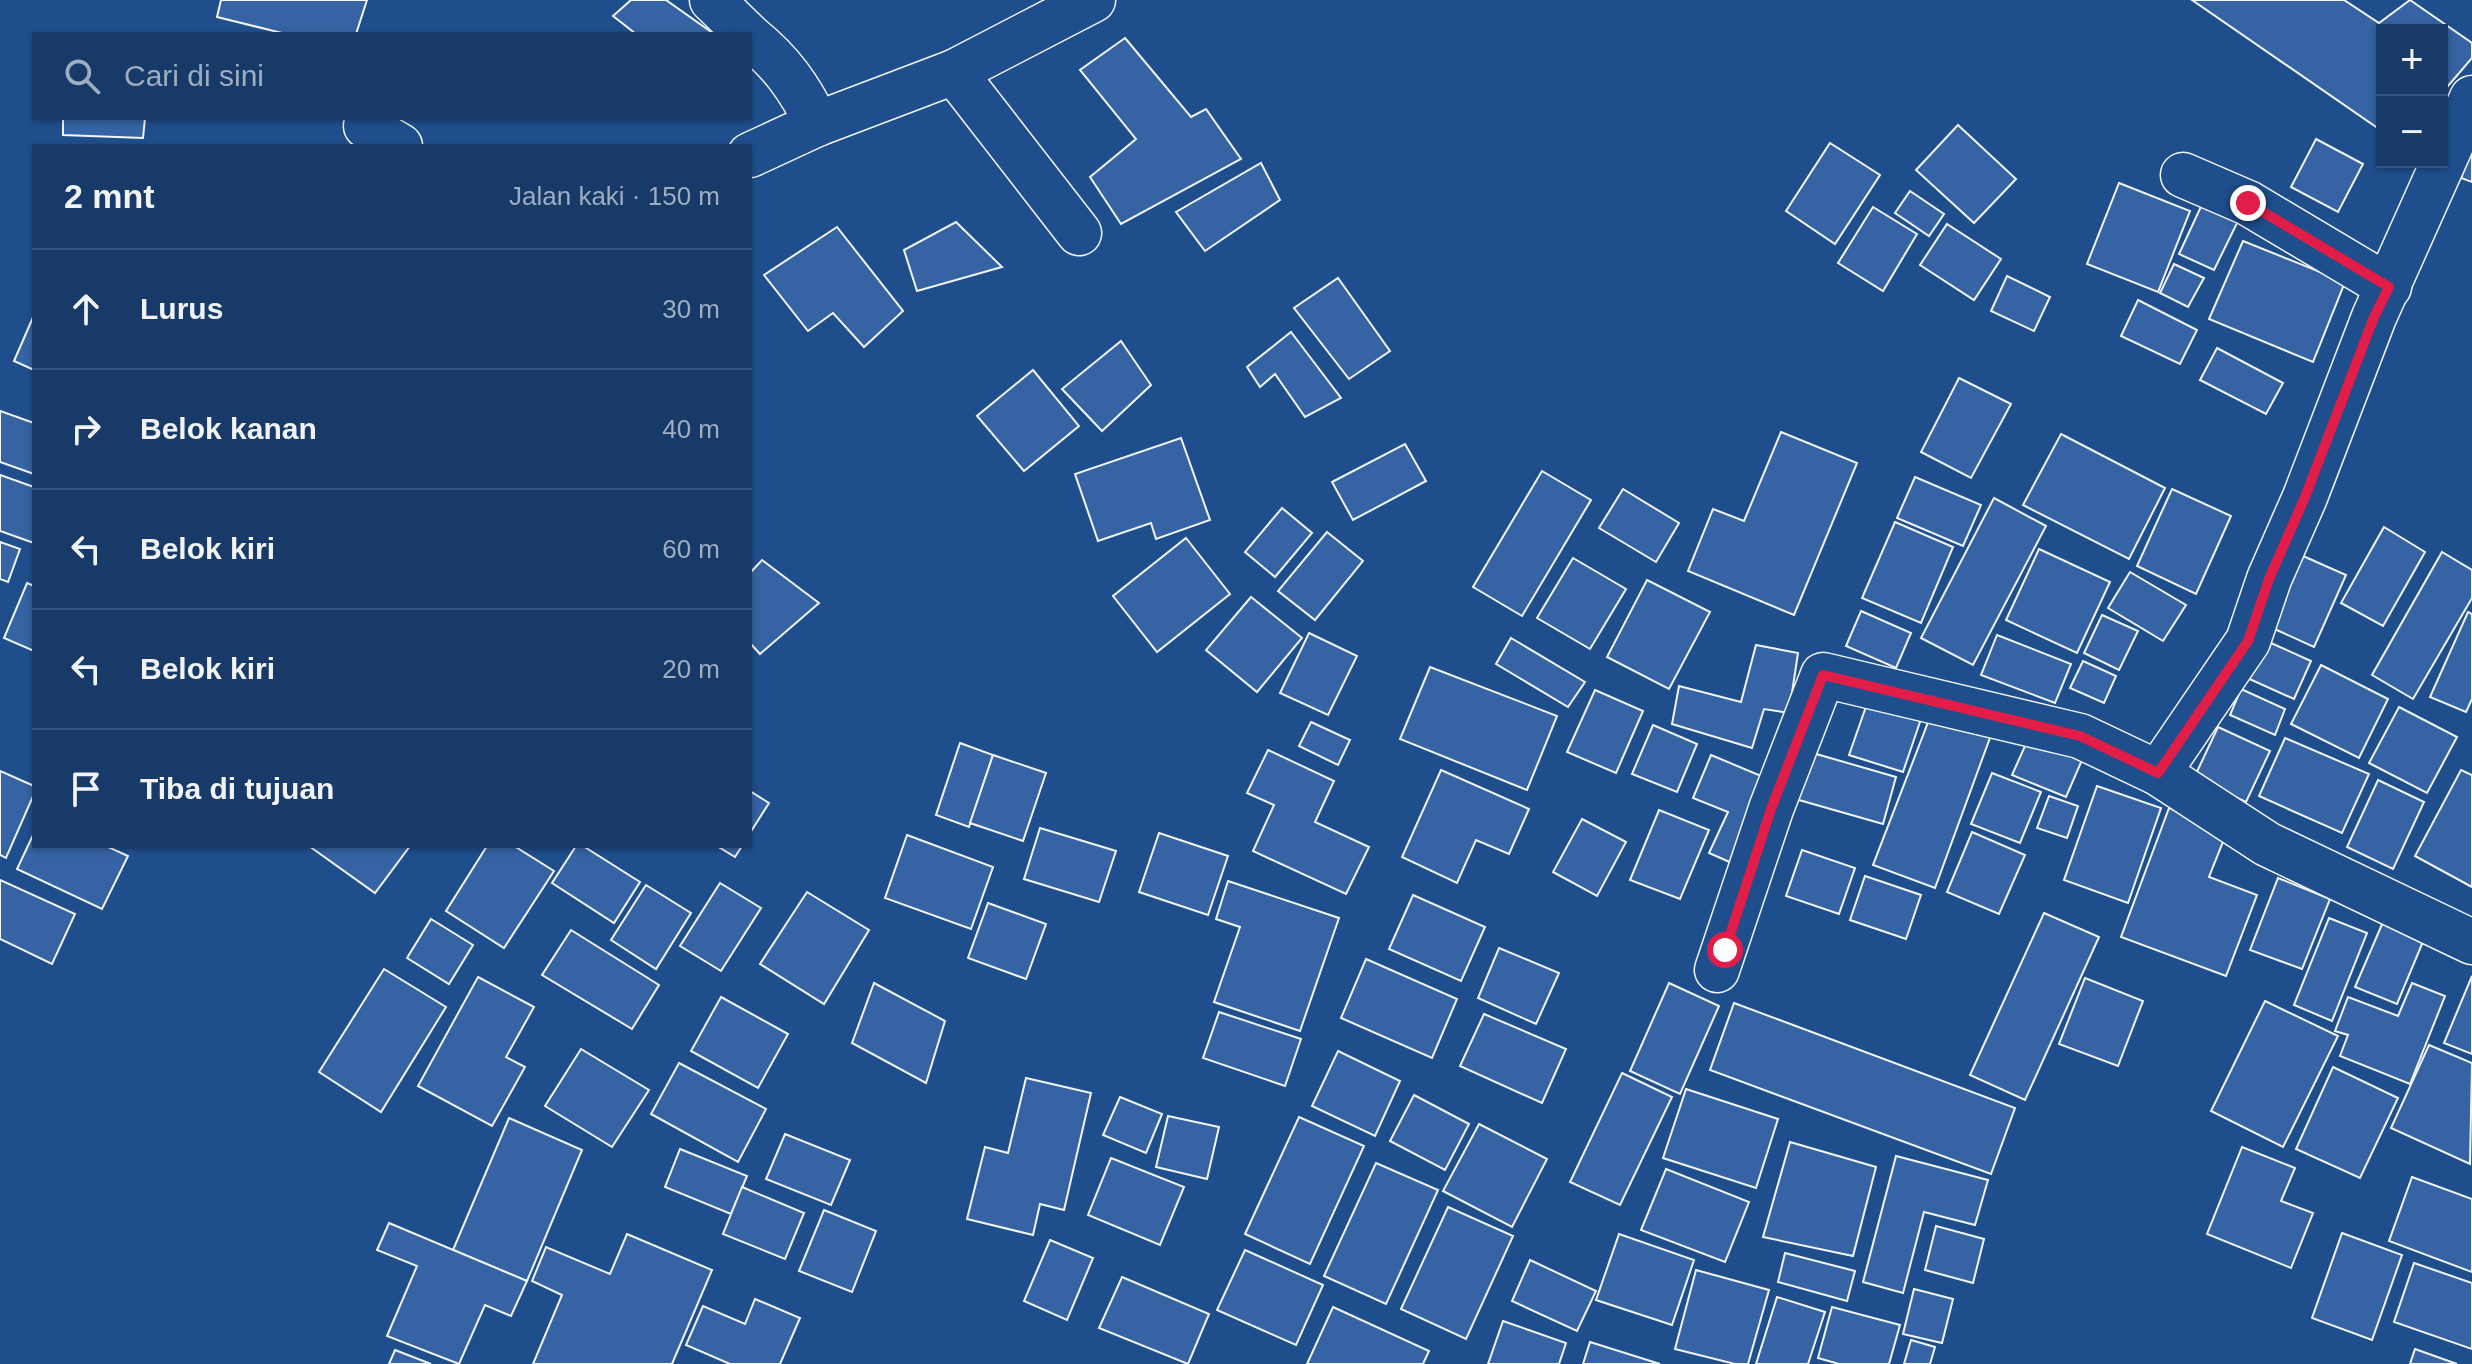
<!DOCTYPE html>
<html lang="id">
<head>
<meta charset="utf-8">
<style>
	:root { --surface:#173a69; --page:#20416f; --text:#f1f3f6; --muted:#9eadc0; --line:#36547d }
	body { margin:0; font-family:Arial,sans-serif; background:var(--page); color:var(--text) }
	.controls { position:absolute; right:24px; top:24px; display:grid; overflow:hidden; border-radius:0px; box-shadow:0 2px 6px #0004 }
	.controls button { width:72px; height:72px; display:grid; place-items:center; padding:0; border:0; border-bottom:2px solid var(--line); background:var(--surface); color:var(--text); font:40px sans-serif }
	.stop { position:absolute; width:24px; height:24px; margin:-18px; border:6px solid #e11d48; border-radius:50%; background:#fff }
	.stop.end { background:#e11d48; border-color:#fff; box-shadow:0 2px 8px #0008 }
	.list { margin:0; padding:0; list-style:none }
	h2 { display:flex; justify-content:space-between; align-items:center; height:104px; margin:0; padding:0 32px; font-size:34px }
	h2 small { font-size:26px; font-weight:400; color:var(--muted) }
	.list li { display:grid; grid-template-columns:52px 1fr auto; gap:24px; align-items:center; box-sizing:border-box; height:120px; padding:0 32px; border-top:2px solid var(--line) }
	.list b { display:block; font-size:30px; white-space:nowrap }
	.list em { font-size:26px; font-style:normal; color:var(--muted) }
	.icon { flex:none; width:44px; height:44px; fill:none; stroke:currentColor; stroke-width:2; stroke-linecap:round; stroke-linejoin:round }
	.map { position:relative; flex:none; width:2472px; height:1364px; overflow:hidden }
	.search { position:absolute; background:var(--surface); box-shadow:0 2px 6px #0004; left:32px; top:32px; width:720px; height:88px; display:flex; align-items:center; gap:20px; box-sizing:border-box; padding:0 28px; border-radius:0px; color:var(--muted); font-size:30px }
	.panel { position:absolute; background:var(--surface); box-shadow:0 2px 6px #0004; left:32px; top:144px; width:720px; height:704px; border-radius:0px }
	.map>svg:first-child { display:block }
	.building { fill:#3563a3; stroke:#f2f6ff; stroke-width:2 }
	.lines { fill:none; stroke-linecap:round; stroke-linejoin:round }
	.street-casing { stroke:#f2f6ff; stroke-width:47 }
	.street { stroke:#1f4e8c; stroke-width:44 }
	.route { stroke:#e11d48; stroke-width:10 }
</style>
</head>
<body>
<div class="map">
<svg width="2472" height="1364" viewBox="0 0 2472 1364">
	<rect width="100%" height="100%" fill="#1f4e8c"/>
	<g class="building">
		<polygon points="221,0 367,0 356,34 286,34 217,17"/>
		<polygon points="631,0 666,0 714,34 636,34 613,16"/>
		<polygon points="2192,0 2344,0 2379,23 2410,0 2472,43 2472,58 2442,93 2442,30 2382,30 2382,131"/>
		<polygon points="1125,38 1191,117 1206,109 1241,159 1121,224 1090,177 1136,139 1080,70"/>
		<polygon points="63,118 145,118 143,138 63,135"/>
		<polygon points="1958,125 2016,179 1974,223 1916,170"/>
		<polygon points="2316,139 2363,164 2338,212 2291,187"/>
		<polygon points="1830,143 1880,175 1835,244 1786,211"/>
		<polygon points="2472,148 2472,182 2461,178"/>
		<polygon points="1261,163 1280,200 1205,251 1176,212"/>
		<polygon points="2119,183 2190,211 2158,292 2087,264"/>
		<polygon points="1910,191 1944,214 1929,236 1895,213"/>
		<polygon points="2204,200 2240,217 2214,270 2179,254"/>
		<polygon points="1873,207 1917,234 1883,291 1838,263"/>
		<polygon points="956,222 1002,267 917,291 904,250"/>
		<polygon points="1947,224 2001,259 1974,300 1920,265"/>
		<polygon points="837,227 903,311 864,347 833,313 808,331 764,275"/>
		<polygon points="2243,241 2345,282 2313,362 2209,319"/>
		<polygon points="2174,264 2204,278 2188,307 2160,293"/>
		<polygon points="2007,276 2050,297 2034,331 1991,311"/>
		<polygon points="1338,278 1390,351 1349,379 1294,308"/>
		<polygon points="2138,300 2197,330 2180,364 2121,336"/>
		<polygon points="34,315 34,370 14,361"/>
		<polygon points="1291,332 1341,398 1305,417 1275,374 1260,387 1247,367"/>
		<polygon points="1121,341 1151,385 1102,431 1062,389"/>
		<polygon points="2217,348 2283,383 2266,414 2200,380"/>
		<polygon points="1033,370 1079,426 1024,471 977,416"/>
		<polygon points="1959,378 2011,404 1971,478 1921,452"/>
		<polygon points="0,411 34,423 34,474 0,462"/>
		<polygon points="1781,432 1857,463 1794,615 1688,571 1713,509 1744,521"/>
		<polygon points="2061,434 2165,488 2129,559 2023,505"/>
		<polygon points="1181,438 1210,520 1156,539 1151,523 1098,541 1075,474"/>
		<polygon points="1405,444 1426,481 1353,520 1332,482"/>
		<polygon points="1542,471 1591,500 1522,616 1473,587"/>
		<polygon points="0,475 34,487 34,543 0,531"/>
		<polygon points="1915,477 1981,505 1963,546 1897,518"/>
		<polygon points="1623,489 1679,523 1656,562 1599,528"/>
		<polygon points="2172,489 2231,516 2196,594 2137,566"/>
		<polygon points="1994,498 2046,526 1973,665 1921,638"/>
		<polygon points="1282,508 1312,533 1275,577 1245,552"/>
		<polygon points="1895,522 1953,547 1921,623 1862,598"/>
		<polygon points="2384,527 2425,552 2383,626 2341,603"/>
		<polygon points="1327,532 1363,561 1315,620 1278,591"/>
		<polygon points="1186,538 1230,594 1157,652 1113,596"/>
		<polygon points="0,542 20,549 8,582 0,579"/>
		<polygon points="2039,549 2110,582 2077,653 2006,620"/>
		<polygon points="2442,552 2472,570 2472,598 2413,699 2372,675"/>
		<polygon points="2303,556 2346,575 2314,647 2270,627"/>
		<polygon points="1573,558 1626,589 1590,649 1537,618"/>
		<polygon points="762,560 819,603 760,654 750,643 750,573"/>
		<polygon points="2130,572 2186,605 2163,641 2108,608"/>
		<polygon points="1647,580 1710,612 1669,689 1607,657"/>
		<polygon points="27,583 34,586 34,651 4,638"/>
		<polygon points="1251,597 1302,638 1257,692 1206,650"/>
		<polygon points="1861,611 1911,633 1896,668 1846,646"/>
		<polygon points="2468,612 2472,614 2472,699 2466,712 2430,697"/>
		<polygon points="2102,615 2138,631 2119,670 2084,653"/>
		<polygon points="1309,633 1357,656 1328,715 1280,693"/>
		<polygon points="1997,635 2071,664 2055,703 1981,675"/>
		<polygon points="1511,638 1585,682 1568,707 1496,664"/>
		<polygon points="2262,639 2311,661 2294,699 2245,677"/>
		<polygon points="1756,645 1798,653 1789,713 1764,709 1752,748 1672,724 1679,686 1741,702"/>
		<polygon points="2083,661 2116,676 2104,703 2070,688"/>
		<polygon points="2321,665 2388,699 2359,758 2291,724"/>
		<polygon points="1430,667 1557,716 1527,790 1400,739"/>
		<polygon points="2241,689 2285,709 2275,735 2230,715"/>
		<polygon points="1595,690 1643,711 1616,773 1567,752"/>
		<polygon points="1869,698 1922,716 1903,772 1849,755"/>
		<polygon points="2399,707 2457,737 2427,793 2369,763"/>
		<polygon points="1932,712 1991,735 1935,888 1873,865"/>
		<polygon points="1311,722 1350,740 1338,765 1299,746"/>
		<polygon points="1653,725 1697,744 1677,792 1632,774"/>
		<polygon points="2218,727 2270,751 2246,802 2194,778"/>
		<polygon points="2029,737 2082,760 2066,797 2012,775"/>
		<polygon points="2285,738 2369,774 2342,833 2259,796"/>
		<polygon points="960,743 993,755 969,827 936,815"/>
		<polygon points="1799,749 1896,777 1883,824 1785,796"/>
		<polygon points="1268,750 1334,781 1315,822 1369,847 1346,894 1253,851 1274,805 1247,793"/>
		<polygon points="993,755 1046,773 1023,841 970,823"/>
		<polygon points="1711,755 1766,778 1741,867 1709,853 1728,812 1693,798"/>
		<polygon points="1441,770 1529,809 1509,854 1476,840 1457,883 1402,857"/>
		<polygon points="2461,770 2472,775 2472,887 2415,856"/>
		<polygon points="0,771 34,786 34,794 6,858 0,855"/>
		<polygon points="1992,773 2041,792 2020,843 1971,824"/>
		<polygon points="2378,780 2424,802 2393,869 2347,847"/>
		<polygon points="2097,786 2161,808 2128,903 2064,880"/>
		<polygon points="750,791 769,803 750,833"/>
		<polygon points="2049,796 2078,806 2067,838 2037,828"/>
		<polygon points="2169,808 2228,829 2209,877 2257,895 2226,976 2121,937"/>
		<polygon points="1659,810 1709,830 1680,899 1630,880"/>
		<polygon points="1582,819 1626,842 1597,896 1553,872"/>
		<polygon points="1040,828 1116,851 1099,902 1024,879"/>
		<polygon points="1972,832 2025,855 1999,914 1947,892"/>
		<polygon points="34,833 34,846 106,846 128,856 102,909 17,869"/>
		<polygon points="1159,833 1228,856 1208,915 1139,892"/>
		<polygon points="907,835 993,867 971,929 885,898"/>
		<polygon points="309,846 410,846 375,893"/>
		<polygon points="487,846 514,846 554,871 504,948 446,911"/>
		<polygon points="576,846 583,846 640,882 614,923 552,883"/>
		<polygon points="717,846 742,846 735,857"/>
		<polygon points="1802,850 1855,868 1839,914 1786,896"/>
		<polygon points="1865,876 1921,895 1906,939 1850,920"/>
		<polygon points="2278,878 2330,899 2302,969 2250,950"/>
		<polygon points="0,880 75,914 52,964 0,939"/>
		<polygon points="1228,881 1339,918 1300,1031 1214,1002 1240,927 1216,919"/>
		<polygon points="720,883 761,908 721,971 680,946"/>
		<polygon points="646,885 691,913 656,969 611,940"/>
		<polygon points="807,892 869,930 824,1004 760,964"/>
		<polygon points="1413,895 1485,927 1461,981 1389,949"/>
		<polygon points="988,903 1046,924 1026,979 968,958"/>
		<polygon points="2044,913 2099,937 2025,1100 1970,1075"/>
		<polygon points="2386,915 2427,932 2397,1004 2355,987"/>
		<polygon points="2329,918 2367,933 2332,1021 2294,1005"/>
		<polygon points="431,919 473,945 449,984 407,958"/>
		<polygon points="571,930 659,985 632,1029 542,975"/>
		<polygon points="1499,948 1559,973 1536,1024 1478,998"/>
		<polygon points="1366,959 1457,999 1432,1058 1341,1018"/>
		<polygon points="384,969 446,1007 381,1112 319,1072"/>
		<polygon points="2472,976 2472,1054 2444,1043"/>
		<polygon points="478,977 534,1007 506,1057 525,1067 492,1126 418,1086"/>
		<polygon points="2085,978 2143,1001 2118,1066 2059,1044"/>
		<polygon points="874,983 945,1021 926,1083 852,1043"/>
		<polygon points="1669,983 1719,1006 1680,1094 1630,1071"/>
		<polygon points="2412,983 2445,996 2410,1084 2340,1056 2348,1035 2335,1031 2348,997 2398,1016"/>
		<polygon points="721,997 788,1034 758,1088 691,1051"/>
		<polygon points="2265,1001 2338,1036 2283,1147 2211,1111"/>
		<polygon points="1734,1003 2015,1108 1991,1174 1710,1070"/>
		<polygon points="1219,1012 1301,1039 1285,1086 1203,1058"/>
		<polygon points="1484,1014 1566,1049 1542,1103 1460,1066"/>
		<polygon points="2429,1045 2472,1063 2470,1164 2391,1128"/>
		<polygon points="581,1049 649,1090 612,1147 545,1106"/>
		<polygon points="1338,1051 1400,1081 1375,1136 1312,1106"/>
		<polygon points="679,1063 766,1109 738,1162 651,1114"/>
		<polygon points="2333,1067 2398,1098 2360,1178 2296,1149"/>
		<polygon points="1622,1073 1672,1097 1620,1205 1570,1182"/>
		<polygon points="1026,1078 1091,1093 1064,1210 1040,1204 1033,1235 967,1219 985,1147 1008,1153"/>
		<polygon points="1686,1089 1778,1119 1756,1188 1663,1158"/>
		<polygon points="1414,1095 1469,1124 1445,1170 1390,1141"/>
		<polygon points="1120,1097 1162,1114 1146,1153 1103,1135"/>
		<polygon points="1168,1116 1219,1127 1207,1179 1156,1167"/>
		<polygon points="1299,1117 1364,1146 1310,1264 1245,1234"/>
		<polygon points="509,1118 582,1150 527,1281 453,1250"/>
		<polygon points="1479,1124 1547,1159 1512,1227 1443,1191"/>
		<polygon points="785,1134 850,1160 831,1205 766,1179"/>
		<polygon points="1790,1142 1876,1167 1853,1256 1763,1237"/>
		<polygon points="2242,1147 2295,1168 2281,1201 2313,1213 2291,1268 2207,1234"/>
		<polygon points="680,1149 747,1176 731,1214 665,1187"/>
		<polygon points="1896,1156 1988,1180 1975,1225 1924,1212 1903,1293 1863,1282"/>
		<polygon points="1111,1158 1184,1187 1160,1245 1088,1215"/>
		<polygon points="1376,1163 1438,1190 1386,1304 1324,1276"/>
		<polygon points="1666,1169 1749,1202 1725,1262 1641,1230"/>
		<polygon points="2412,1177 2472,1199 2472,1272 2389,1241"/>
		<polygon points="742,1187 804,1213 785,1259 723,1234"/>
		<polygon points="1448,1207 1513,1236 1466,1339 1401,1309"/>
		<polygon points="824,1210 876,1231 852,1292 799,1271"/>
		<polygon points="389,1223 527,1281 511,1316 485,1305 459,1364 387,1336 417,1266 377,1250"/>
		<polygon points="1936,1226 1984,1239 1973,1283 1925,1270"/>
		<polygon points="2342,1233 2402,1255 2372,1340 2312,1318"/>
		<polygon points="627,1234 712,1270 672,1364 533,1364 562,1295 532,1281 546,1247 610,1274"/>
		<polygon points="1619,1234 1694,1260 1672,1325 1596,1300"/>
		<polygon points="1050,1240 1093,1258 1067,1320 1024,1301"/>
		<polygon points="1245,1250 1323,1285 1296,1345 1217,1310"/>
		<polygon points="1785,1253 1855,1271 1847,1301 1778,1282"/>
		<polygon points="1530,1260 1596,1291 1577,1331 1512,1301"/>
		<polygon points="2414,1263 2472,1283 2472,1349 2394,1322"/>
		<polygon points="1696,1270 1769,1290 1748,1364 1735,1364 1675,1349"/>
		<polygon points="1122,1277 1209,1314 1188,1364 1099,1328"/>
		<polygon points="1914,1289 1953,1299 1942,1343 1903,1334"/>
		<polygon points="1777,1297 1825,1312 1808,1364 1756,1364"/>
		<polygon points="755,1299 800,1318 780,1364 730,1364 686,1345 703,1306 745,1324"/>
		<polygon points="1333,1307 1429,1351 1423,1364 1307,1364"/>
		<polygon points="1832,1307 1900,1325 1889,1364 1839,1364 1818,1358"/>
		<polygon points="1503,1321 1566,1343 1559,1364 1488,1364"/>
		<polygon points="1911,1340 1935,1347 1930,1364 1904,1364"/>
		<polygon points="1590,1342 1660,1364 1583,1364"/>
		<polygon points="2415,1349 2457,1364 2410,1364"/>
		<polygon points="395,1350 431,1364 389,1364"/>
	</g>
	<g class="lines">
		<defs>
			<g id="street">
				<polyline points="712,0 747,34"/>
				<path d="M750,37C781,62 800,88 817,124"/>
				<polyline points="954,72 1079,233"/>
				<polyline points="366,126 400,146"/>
				<polyline points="750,155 817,124 954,72 1093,0"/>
				<polyline points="2183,175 2248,203 2389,287"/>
				<polyline points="2158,773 2248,641 2269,579 2305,497 2374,317 2472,98"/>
				<polyline points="1717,970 1771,809 1823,675 2080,736 2158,773 2267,844 2472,942"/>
			</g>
		</defs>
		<use href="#street" class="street-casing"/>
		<use href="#street" class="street"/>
	</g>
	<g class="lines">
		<polyline class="route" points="1725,950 1771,809 1823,675 2080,736 2158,773 2248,641 2269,579 2305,497 2374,317 2389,287 2248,203"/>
	</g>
</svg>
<div class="controls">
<button>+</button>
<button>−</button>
</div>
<div class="stop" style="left:1725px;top:950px"></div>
<div class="stop end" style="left:2248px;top:203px"></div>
<div class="search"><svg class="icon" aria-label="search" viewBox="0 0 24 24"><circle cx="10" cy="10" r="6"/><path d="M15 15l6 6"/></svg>Cari di sini</div>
<section class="panel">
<h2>2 mnt<small>Jalan kaki · 150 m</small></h2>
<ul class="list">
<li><svg class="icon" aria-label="ahead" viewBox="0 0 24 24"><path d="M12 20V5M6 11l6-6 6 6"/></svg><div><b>Lurus</b></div><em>30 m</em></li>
<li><svg class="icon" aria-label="right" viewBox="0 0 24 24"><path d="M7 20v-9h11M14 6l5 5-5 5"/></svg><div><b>Belok kanan</b></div><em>40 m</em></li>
<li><svg class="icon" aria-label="left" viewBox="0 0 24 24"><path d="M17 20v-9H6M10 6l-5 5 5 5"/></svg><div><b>Belok kiri</b></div><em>60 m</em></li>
<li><svg class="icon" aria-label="left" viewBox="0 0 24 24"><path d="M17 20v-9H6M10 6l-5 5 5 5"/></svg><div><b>Belok kiri</b></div><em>20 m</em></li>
<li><svg class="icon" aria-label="arrive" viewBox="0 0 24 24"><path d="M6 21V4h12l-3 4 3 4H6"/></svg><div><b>Tiba di tujuan</b></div></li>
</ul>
</section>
</div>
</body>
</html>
